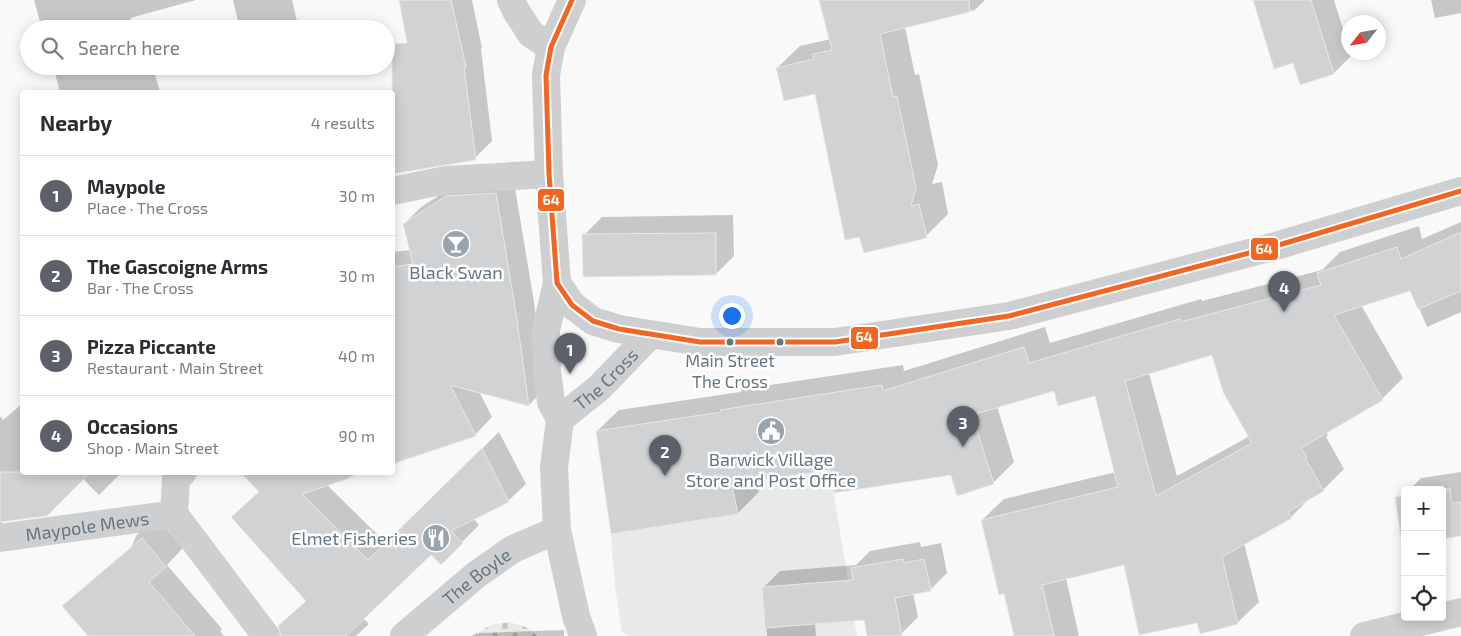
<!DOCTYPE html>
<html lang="en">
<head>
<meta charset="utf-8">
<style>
	:root { --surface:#fff; --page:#f2f2f3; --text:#2b2b33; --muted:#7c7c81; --line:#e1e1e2; --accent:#5c6169 }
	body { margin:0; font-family:"Exo 2",sans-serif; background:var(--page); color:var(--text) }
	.controls { position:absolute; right:15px; bottom:15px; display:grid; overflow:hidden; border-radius:5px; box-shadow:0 2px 12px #0003 }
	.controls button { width:45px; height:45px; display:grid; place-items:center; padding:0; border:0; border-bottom:1px solid var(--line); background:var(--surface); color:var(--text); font:25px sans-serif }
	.compass { position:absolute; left:1341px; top:15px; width:45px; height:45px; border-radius:50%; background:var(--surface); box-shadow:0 2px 12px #0003; rotate:239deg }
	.you { position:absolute; left:731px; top:315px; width:18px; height:18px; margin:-12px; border:4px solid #fff; border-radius:50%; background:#1a73e8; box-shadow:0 0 0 8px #1a73e833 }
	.badge { display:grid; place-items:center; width:32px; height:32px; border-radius:50%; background:var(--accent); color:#fff; font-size:16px; font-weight:700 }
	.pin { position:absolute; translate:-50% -41px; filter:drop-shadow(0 1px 2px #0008) }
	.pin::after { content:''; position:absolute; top:26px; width:18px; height:15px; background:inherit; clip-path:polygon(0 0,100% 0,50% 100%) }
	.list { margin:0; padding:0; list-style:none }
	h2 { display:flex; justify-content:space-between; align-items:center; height:65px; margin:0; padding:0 20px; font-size:21px }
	h2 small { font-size:16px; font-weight:400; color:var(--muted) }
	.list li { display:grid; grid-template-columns:32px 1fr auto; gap:15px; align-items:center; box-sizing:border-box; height:80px; padding:0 20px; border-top:1px solid var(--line) }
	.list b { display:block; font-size:19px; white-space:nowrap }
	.list p { margin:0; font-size:16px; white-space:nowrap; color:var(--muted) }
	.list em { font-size:16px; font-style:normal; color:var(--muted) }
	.icon { flex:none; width:28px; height:28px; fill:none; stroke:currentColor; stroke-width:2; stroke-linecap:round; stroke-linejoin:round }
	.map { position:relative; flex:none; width:1461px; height:636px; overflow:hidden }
	.search { position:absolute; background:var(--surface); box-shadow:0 2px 12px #0003; left:20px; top:20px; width:375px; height:55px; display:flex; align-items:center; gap:12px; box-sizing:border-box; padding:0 18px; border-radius:28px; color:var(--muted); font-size:19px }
	.panel { position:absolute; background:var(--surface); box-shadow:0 2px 12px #0003; left:20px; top:90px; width:375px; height:385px; border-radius:5px }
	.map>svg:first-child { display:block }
	.built { fill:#e8e9e9 }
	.cemetery { fill:url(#cemetery-stones) }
	.shadow { fill:#0003; fill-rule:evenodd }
	.building { fill:#d0d2d3; stroke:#e8e8e8; fill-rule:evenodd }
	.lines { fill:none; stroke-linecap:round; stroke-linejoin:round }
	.minor { stroke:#cecfd0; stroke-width:28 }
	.bus-1-casing { stroke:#fff; stroke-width:9 }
	.bus-1 { stroke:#f26522; stroke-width:5 }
	.bus-dot { fill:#657683; stroke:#fff; stroke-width:2 }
	.labels { text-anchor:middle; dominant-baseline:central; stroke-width:5; stroke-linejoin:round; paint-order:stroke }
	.bus-label { font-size:17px; fill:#657683; stroke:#fff }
	.poi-label { font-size:18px; fill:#657683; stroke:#fff }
	.street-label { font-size:18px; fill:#657683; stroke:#fff }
	.line-badge { stroke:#fff; stroke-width:2 }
	.badge-label { font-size:14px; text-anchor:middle; font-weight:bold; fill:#fff }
</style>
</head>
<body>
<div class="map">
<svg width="1461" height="636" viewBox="0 0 1461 636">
	<defs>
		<pattern id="cemetery-stones" width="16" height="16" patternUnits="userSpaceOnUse" patternTransform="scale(1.25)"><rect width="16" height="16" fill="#e8ebe6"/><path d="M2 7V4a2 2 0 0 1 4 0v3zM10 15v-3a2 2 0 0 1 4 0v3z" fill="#c0c3c0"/></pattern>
	</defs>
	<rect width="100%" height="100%" fill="#f9f9f9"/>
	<polygon class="built" points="812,396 818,396 857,636 630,636 622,632 615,586 611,534 596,431 704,415 720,410"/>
	<path class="cemetery" d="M509,622C519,625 531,627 537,636H471L491,625Z"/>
	<g class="shadow">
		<polygon points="34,0 196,0 130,18 133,29 42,29"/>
		<polygon points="233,0 292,0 298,25 295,29 240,29"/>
		<polygon points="400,0 472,0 482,48 481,49 492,141 475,158 419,98"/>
		<polygon points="821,0 985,0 975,10 905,27 915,75 919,74 938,165 932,184 942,182 948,214 926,236 816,92 777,68 800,46 831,39"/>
		<polygon points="1254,0 1334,0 1348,45 1348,52 1351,52 1352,55 1334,73 1294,61"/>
		<polygon points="1431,0 1461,0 1461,13 1435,18"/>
		<polygon points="53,66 143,66 145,74 154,71 160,92 60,92"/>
		<polygon points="513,176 533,296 546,387 529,405 479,391 492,417 475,435 392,462 392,252 411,250 404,224 421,207 465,179"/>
		<polygon points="733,215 734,256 716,274 584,235 602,217"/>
		<path d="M1461,222V312L1427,327L1411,289L1361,305L1403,378L1382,399L1326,432L1328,435L1326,437L1344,469L1323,490L1312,496L1291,517L1244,543L1259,602L1237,623L1198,621L1125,564L1066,578L1079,636H1015L1005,592L982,520L1004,499L1116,472L1095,394L1054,389L997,406L1014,462L993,483L952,473L831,469L756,480L759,492L738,513L597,431L619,410L740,392L743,389L903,365L904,371L1045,327L1050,343L1201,299L1202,301L1322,270L1340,252L1419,226L1422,239ZM1213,353L1250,436L1177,476L1149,373Z"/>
		<polygon points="22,404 22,472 122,472 99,495 83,479 2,521 2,524 0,526 0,416 3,420"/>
		<polygon points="499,432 526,484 508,501 473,518 479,525 441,563 431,554 363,618 369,624 356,636 290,636 280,626 307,600 233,517 259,491 242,472 363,472 327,485 386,543"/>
		<polygon points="1461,472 1461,536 1442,537 1442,490 1409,490 1421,478"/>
		<polygon points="157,517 183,548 167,565 222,629 220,631 224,636 95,636 136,536 154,518"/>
		<polygon points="920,542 921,547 941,543 947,573 930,590 913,593 918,617 901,634 891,636 868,636 865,619 815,623 816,636 767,636 763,588 780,571 856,565 870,551"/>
		<polygon points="564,630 564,636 476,636 479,633"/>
	</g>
	<g class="building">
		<polygon points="399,0 451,0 466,67 464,67 476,160 392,174 392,44 407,43"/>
		<polygon points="819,0 969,0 970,12 880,34 893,97 897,96 916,188 911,206 919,204 927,238 864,253 859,237 845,240 815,94 784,101 776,68 814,59 813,54 832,50"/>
		<polygon points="1253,0 1311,0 1334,74 1300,85 1293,63 1274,69"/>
		<polygon points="496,193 516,313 529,406 450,385 476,436 392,464 392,267 413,264 403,224 446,196"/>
		<path d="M1461,232V291L1418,309L1410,291L1334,315L1383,400L1301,448L1307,457L1305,458L1324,491L1288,512L1292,518L1222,557L1238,624L1200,634L1197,623L1139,635L1124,565L1042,585L1054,636H1014L1004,594L999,595L981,520L1118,487L1095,396L1058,406L1054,391L972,415L994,484L957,496L951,475L834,493L830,470L732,485L738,514L611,534L596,431L721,412L720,410L882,385L883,391L1024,347L1029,363L1180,319V322L1321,285L1317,273L1397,247L1401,259ZM1212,355L1223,392L1252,443L1156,496L1125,381Z"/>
		<polygon points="716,233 716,275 583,277 582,234"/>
		<polygon points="482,448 509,502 451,531 463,543 441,565 431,555 346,636 281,636 278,626 306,601 231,517 259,492 240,472 349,472 350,478 302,494 368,560"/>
		<polygon points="0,472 91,472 47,516 0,522"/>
		<polygon points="1450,488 1452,503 1461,502 1461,536 1442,539 1442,490"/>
		<polygon points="1405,495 1405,544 1402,544 1395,497"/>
		<polygon points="142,538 166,567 149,582 195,636 88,636 62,606"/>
		<polygon points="903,559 904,563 924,559 931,591 895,598 902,636 867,636 864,620 765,628 762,587 853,580 851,568"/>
	</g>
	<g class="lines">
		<g class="minor">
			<polyline points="511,0 516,11 531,34 551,47"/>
			<polyline points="572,0 551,47 546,75 549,174 557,283 572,305 593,321 619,329 700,342 835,342 1009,316 1272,247 1461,191"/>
			<polyline points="392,191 446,180 549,174"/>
			<polyline points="557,283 546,330 547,371 551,402 560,419 554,468 557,530 576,616 583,636"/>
			<path id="s1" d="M560,419L599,388L650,335"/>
			<polyline points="174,514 176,479 183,472"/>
			<path id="s2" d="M0,538L174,514L266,636"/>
			<path id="s3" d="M404,636L476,575L513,549L557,530"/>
			<polyline points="1364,636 1461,612"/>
		</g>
		<defs>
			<polyline id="bus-1" points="572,0 551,47 546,75 549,174 557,283 572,305 593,321 619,329 700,342 835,342 1009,316 1272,247 1461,191"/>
		</defs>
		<use href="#bus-1" class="bus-1-casing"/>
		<use href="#bus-1" class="bus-1"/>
	</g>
	<defs>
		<symbol id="bar-disc" viewBox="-11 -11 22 22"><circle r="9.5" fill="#99a4ac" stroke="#fff"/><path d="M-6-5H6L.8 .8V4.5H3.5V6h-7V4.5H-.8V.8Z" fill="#fff"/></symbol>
		<symbol id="civic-disc" viewBox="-11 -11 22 22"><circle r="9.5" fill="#99a4ac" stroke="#fff"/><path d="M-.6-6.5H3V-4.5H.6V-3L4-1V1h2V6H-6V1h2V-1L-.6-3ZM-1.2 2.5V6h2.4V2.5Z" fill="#fff"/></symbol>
		<symbol id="restaurant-disc" viewBox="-11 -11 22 22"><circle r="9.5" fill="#99a4ac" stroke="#fff"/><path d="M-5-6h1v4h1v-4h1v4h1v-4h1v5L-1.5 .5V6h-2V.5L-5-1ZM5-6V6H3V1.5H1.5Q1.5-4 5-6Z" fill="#fff"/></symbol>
	</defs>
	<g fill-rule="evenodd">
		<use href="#bar-disc" x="440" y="228" width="32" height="32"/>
		<use href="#civic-disc" x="755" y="415" width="32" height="32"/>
		<use href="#restaurant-disc" x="420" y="522" width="32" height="32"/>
	</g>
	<g class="bus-dot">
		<circle cx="730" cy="342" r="4.5"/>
		<circle cx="780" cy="342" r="4.5"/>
	</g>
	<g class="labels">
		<g class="bus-label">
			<text x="730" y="360">Main Street<tspan x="730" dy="21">The Cross</tspan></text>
		</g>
		<g class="poi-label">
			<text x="456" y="272">Black Swan</text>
			<text x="771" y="459">Barwick Village<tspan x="771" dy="21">Store and Post Office</tspan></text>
			<text x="417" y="538" text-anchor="end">Elmet Fisheries</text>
		</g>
		<g class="street-label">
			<text stroke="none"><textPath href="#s1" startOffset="61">The Cross</textPath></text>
			<text stroke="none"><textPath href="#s2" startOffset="88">Maypole Mews</textPath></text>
			<text stroke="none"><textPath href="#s3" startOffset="94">The Boyle</textPath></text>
		</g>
	</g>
	<g class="line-badge">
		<rect x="537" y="188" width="28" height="24" rx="5" fill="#f26522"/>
		<rect x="1250" y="237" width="29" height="24" rx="5" fill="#f26522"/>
		<rect x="850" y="326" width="29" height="24" rx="5" fill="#f26522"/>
	</g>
	<g class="badge-label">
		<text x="551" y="205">64</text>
		<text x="1264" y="254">64</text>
		<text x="864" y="342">64</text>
	</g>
</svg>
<div class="controls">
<button>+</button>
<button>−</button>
<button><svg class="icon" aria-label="locate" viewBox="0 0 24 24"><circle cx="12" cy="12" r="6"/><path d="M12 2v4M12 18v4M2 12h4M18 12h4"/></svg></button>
</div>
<svg class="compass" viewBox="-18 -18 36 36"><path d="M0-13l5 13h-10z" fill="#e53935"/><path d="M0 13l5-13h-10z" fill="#7c7c81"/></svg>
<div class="you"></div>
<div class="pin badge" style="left:570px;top:374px">1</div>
<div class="pin badge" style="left:665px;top:476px">2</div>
<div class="pin badge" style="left:963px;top:447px">3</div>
<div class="pin badge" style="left:1284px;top:312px">4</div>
<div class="search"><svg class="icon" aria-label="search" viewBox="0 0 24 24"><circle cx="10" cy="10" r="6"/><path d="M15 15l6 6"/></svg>Search here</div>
<section class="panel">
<h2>Nearby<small>4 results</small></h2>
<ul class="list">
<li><span class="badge">1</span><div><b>Maypole</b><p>Place · The Cross</p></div><em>30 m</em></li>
<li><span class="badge">2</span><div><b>The Gascoigne Arms</b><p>Bar · The Cross</p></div><em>30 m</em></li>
<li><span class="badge">3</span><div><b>Pizza Piccante</b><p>Restaurant · Main Street</p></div><em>40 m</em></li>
<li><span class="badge">4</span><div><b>Occasions</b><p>Shop · Main Street</p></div><em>90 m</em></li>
</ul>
</section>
</div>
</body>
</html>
